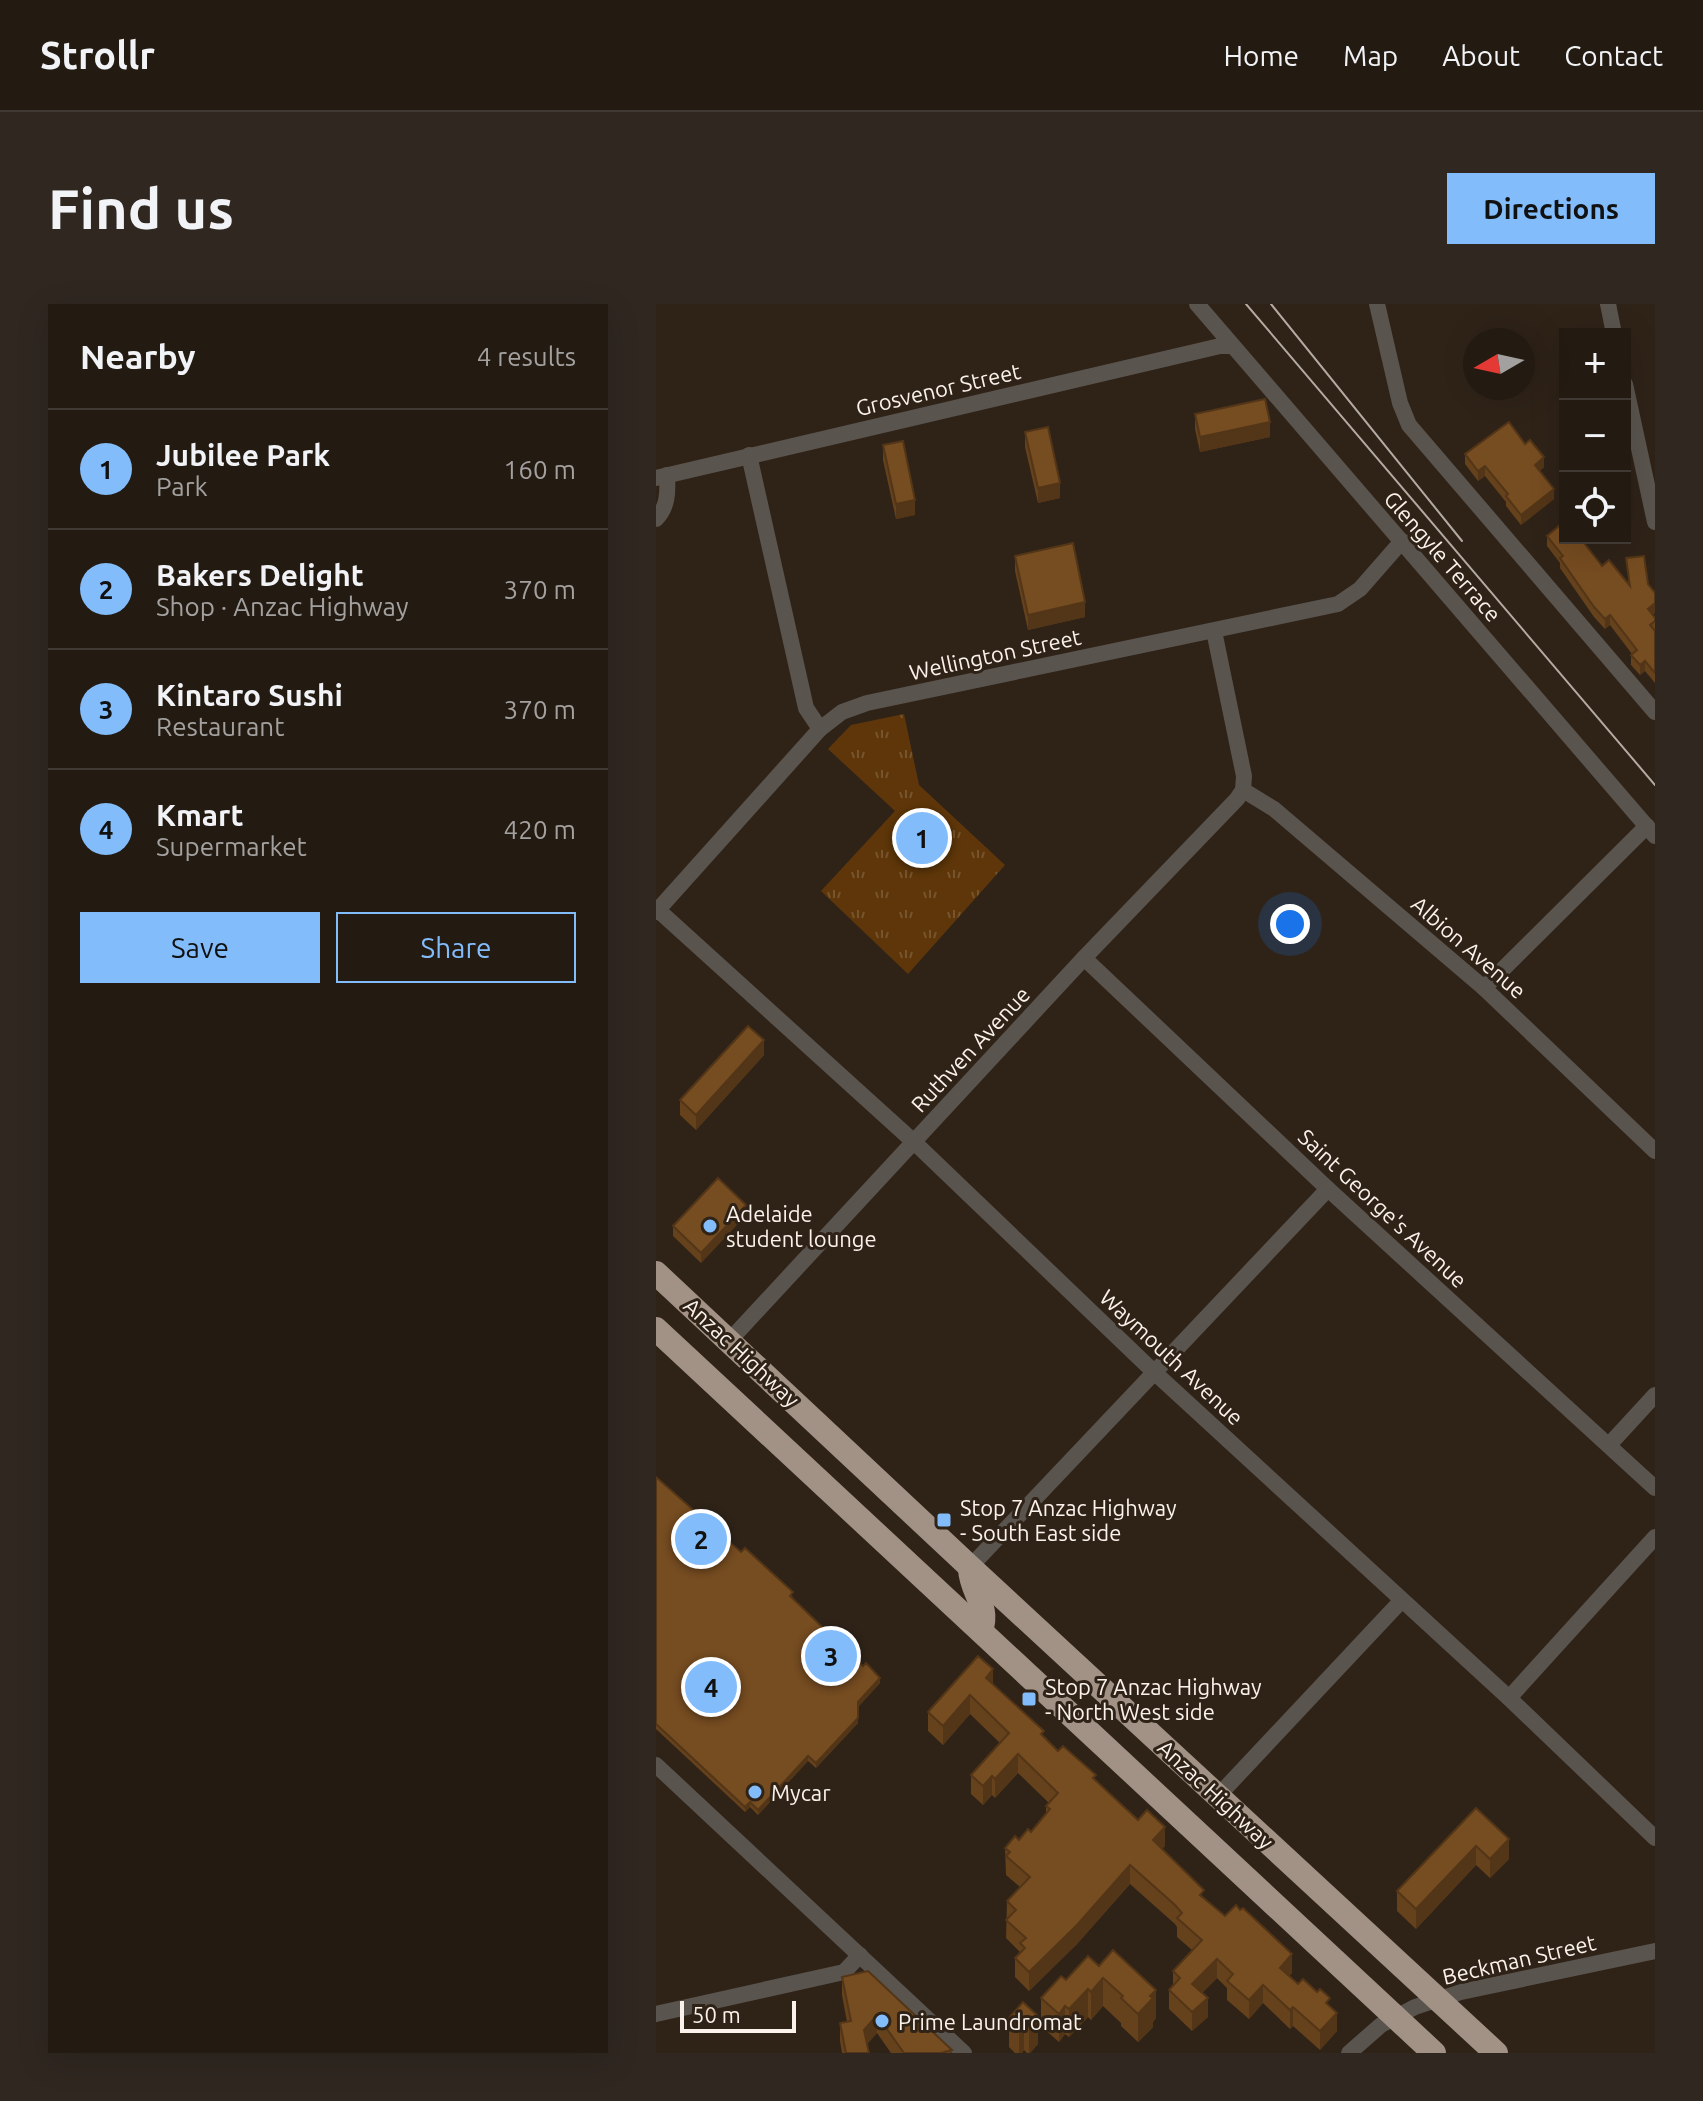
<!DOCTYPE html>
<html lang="en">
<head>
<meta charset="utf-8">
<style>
	:root { --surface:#231a12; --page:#2f2720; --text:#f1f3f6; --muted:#a3a19f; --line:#403832; --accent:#83bcfb }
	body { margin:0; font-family:Ubuntu,sans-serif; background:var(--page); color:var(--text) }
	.controls { position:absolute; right:24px; top:24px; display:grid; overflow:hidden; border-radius:0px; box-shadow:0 8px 32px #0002 }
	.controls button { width:72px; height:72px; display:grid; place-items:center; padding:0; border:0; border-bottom:2px solid var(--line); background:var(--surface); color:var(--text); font:40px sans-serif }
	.compass { position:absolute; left:807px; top:24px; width:72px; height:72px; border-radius:50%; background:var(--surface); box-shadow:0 8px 32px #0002; rotate:261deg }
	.scale { position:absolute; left:24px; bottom:20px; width:116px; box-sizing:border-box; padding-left:8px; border:4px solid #faf2eb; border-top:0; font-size:22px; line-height:28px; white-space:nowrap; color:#faf2eb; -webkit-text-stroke:6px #2f2318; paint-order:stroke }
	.you { position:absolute; left:634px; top:620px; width:28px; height:28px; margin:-20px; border:6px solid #fff; border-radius:50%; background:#1a73e8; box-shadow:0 0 0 12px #1a73e833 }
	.badge { display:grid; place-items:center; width:52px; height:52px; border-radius:50%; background:var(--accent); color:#111; font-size:26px; font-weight:700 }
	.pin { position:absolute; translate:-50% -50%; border:4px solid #fff; box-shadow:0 2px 8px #0006 }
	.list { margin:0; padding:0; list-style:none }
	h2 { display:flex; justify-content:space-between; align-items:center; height:104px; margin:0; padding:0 32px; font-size:34px }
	h2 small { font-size:26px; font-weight:400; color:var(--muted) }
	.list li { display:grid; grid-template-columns:52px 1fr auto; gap:24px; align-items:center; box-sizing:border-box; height:120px; padding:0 32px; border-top:2px solid var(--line) }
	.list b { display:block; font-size:30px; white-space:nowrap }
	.list p { margin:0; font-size:26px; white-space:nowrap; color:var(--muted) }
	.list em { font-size:26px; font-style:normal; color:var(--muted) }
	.actions { display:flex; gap:16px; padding:24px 32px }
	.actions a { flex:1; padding:18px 0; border:2px solid var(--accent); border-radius:0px; text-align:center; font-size:28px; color:var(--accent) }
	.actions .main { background:var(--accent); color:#111 }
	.icon { flex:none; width:44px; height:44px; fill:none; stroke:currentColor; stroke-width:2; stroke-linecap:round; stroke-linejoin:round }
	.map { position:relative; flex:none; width:999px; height:1749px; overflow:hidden; border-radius:0px }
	header { display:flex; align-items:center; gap:48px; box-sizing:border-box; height:112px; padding:0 40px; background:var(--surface); border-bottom:2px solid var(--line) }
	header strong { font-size:38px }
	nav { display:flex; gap:44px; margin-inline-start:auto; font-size:28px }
	.intro { display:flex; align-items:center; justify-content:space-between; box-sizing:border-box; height:192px; padding:0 48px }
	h1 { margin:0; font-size:56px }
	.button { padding:20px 36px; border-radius:0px; background:var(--accent); color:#111; font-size:28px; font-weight:700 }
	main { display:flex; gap:48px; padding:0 48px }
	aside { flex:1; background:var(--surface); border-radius:0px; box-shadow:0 8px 32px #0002 }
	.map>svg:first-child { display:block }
	.grass { fill:url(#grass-tufts) }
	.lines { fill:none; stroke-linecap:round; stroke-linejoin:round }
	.minor { stroke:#5a544e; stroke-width:16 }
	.highway { stroke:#a29285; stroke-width:24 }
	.tram { stroke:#b3aaa2; stroke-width:2 }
	.wall { fill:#65411c }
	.shaded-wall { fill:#533517 }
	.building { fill:#764c21; stroke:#533517; stroke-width:2 }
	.poi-dot { fill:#83bcfb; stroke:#2f2318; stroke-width:3 }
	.labels { text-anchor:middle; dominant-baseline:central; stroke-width:6; stroke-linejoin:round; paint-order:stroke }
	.street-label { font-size:22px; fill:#faf2eb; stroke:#2f2318 }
	.poi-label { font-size:22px; fill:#faf2eb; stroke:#2f2318; text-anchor:start }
</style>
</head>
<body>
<header>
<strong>Strollr</strong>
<nav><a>Home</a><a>Map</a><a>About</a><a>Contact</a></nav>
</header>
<div class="intro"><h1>Find us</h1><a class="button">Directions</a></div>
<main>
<aside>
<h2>Nearby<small>4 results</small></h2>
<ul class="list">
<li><span class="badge">1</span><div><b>Jubilee Park</b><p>Park</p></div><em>160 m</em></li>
<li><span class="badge">2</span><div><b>Bakers Delight</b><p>Shop · Anzac Highway</p></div><em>370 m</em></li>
<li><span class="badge">3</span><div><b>Kintaro Sushi</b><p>Restaurant</p></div><em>370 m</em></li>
<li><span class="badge">4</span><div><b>Kmart</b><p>Supermarket</p></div><em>420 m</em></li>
</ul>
<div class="actions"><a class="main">Save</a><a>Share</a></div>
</aside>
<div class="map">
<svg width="999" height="1749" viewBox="0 0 999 1749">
	<defs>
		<pattern id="grass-tufts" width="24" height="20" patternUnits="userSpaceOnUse" patternTransform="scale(2)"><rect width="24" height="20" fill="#5e3609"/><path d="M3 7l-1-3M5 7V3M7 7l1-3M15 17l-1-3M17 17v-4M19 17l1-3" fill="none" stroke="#76542d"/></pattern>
	</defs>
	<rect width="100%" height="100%" fill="#2f2318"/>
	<polygon class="grass" points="248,410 263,481 349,561 252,670 165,587 239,507 172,445 195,421"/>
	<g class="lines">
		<g class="minor">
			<polyline points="541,0 999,532"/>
			<polyline points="721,0 744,99 753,121 999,408"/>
			<polyline points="952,0 958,30"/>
			<polyline points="969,80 999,218"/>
			<polyline points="93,151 150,404 164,425"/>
			<polyline points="0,174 564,42 575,42"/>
			<path d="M0,215C12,203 12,188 11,171"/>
			<polyline points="587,486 618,505 828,684 999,847"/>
			<polyline points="2,606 258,838 498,1068 853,1394 999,1534"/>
			<polyline points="0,608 164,425 186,408 211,399 682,300 704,285 746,237"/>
			<polyline points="428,654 672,885 999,1184"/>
			<polyline points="828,684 991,522"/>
			<polyline points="74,1036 428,654 581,495 587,486 588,472 558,327"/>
			<polyline points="953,1141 999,1091"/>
			<polyline points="314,1263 672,885"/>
			<polyline points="853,1394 999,1233"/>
			<polyline points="0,1461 308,1749"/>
			<polyline points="562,1492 746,1296"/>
			<polyline points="0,1710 188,1668 204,1651"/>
			<polyline points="693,1749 725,1721 759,1703 805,1688 999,1647"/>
		</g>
		<g class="highway">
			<polyline points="0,969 314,1263 840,1749"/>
			<polyline points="0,1025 778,1749"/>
			<path d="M314,1265C315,1289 334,1302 325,1326"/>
		</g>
		<g class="tram">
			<polyline points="590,0 999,481"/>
			<polyline points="615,0 806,237"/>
		</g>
	</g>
	<g class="wall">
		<polygon points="539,110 614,133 544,148 539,125"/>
		<polygon points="369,128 404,194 382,199 369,143"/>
		<polygon points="869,140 888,163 884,167 898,195 865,221 850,202 850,198 829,172 822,177 809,160 809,150"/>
		<polygon points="227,141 259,211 240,215 227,156"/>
		<polygon points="891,232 936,234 929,240 943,258 973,280 970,254 999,314 999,379 989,367 984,371 975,361 975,351 976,350 954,321 949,325 938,313 904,264 904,259 891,242"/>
		<polygon points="359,252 429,313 372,326 359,267"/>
		<polygon points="108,751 40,826 24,811 24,796"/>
		<polygon points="90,911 45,959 17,932 17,922"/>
		<polygon points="0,1173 137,1293 136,1294 224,1379 202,1403 202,1419 160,1464 152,1457 102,1511 94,1503 89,1508 0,1425"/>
		<polygon points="337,1381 402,1447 440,1476 509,1542 506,1545 548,1595 636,1669 633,1672 642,1680 674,1703 681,1727 664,1746 637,1722 634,1725 607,1699 593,1715 571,1696 571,1684 561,1674 546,1689 552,1713 536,1727 513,1705 513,1686 517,1682 517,1667 536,1646 521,1633 521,1623 519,1620 474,1580 421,1640 373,1687 359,1673 359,1654 364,1648 350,1634 351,1597 364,1583 350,1571 349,1544 375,1528 390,1510 390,1502 393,1499 362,1469 339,1494 336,1491 327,1501 315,1490 315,1471 344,1439 314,1410 287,1441 272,1427 272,1408"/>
		<polygon points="820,1504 853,1555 834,1574 820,1561 760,1625 741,1607 741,1587"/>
		<polygon points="432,1652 500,1714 497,1718 497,1723 482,1738 465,1722 465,1719 447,1702 435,1716 432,1713 413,1733 409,1730 403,1738 385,1722 385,1694 410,1676"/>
		<polygon points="186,1673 296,1749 235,1749 221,1729 211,1740 213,1749 186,1749 184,1737 184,1719 191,1718 186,1691"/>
		<polygon points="367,1698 382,1740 374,1749 371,1749 368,1746 366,1749 359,1749 353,1743 353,1714"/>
	</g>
	<g class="shaded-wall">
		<polygon points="614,118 614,133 544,148 544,133"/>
		<polygon points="888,153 888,163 879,171 879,161"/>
		<polygon points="829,162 829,172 822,177 822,167"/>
		<polygon points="404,179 404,194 382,199 382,184"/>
		<polygon points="898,185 898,195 865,221 865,211"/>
		<polygon points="259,196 259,211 240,215 240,200"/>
		<polygon points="924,234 936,234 924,244"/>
		<polygon points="429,298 429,313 372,326 372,311"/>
		<polygon points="999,299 999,309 992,315 992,305"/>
		<polygon points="954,311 954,321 949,325 949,315"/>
		<polygon points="989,357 989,367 984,371 984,361"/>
		<polygon points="108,736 108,751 40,826 40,811"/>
		<polygon points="90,901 90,911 45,959 45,949"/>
		<polygon points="337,1365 337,1384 330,1374"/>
		<polygon points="224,1374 224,1379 202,1403 202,1398"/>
		<polygon points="314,1391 314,1410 287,1441 287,1422"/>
		<polygon points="202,1414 202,1419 160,1464 160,1459"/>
		<polygon points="362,1450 362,1469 339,1494 339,1475"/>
		<polygon points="152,1452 152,1457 102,1511 102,1506"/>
		<polygon points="336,1472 336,1491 327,1501 327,1482"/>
		<polygon points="94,1498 94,1503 89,1508 89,1503"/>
		<polygon points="509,1523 509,1542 497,1555 497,1536"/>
		<polygon points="853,1535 853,1555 834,1574 834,1555"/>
		<polygon points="820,1542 820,1561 760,1625 760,1605"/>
		<polygon points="474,1561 474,1580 421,1640 373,1687 373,1668"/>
		<polygon points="636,1650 636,1669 624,1682 624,1664"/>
		<polygon points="561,1655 561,1674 536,1699 536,1680"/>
		<polygon points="447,1674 447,1702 435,1716 435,1688"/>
		<polygon points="607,1681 607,1699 593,1715 593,1696"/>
		<polygon points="432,1685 432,1713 413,1733 413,1705"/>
		<polygon points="500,1686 500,1714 497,1718 497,1723 482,1738 482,1710"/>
		<polygon points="552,1694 552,1713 536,1727 536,1708"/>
		<polygon points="409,1702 409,1730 403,1738 403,1710"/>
		<polygon points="637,1703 637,1722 634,1725 634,1706"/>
		<polygon points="681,1709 681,1727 664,1746 664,1727"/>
		<polygon points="221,1711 221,1729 208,1744 208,1726"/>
		<polygon points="382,1712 382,1740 374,1749 373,1749 373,1722"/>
		<polygon points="368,1718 368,1746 366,1749 363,1749 363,1724"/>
	</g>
	<g class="building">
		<polygon points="609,95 614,118 544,133 539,110"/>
		<polygon points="853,118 869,140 874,136 888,153 879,161 898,185 865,211 850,192 852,190 829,162 822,167 809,150"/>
		<polygon points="392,123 404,179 382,184 369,128"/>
		<polygon points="247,137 259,196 240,200 227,141"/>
		<polygon points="909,217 909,234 924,234 943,258 946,262 953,256 974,282 970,254 988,252 992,280 999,289 999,299 992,305 999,314 999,317 994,321 999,327 999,369 989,357 984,361 975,351 981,346 954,311 949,315 938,303 904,254 907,252 891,232"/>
		<polygon points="417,239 429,298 372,311 359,252"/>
		<polygon points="92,722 108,736 40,811 24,796"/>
		<polygon points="62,874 90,901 45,949 17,922"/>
		<polygon points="0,1173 85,1248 89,1244 137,1288 134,1292 207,1362 210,1359 224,1374 202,1398 202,1414 160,1459 152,1452 102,1506 94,1498 89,1503 0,1420"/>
		<polygon points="322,1352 337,1365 330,1374 388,1427 385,1430 402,1447 407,1442 440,1471 437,1474 482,1516 491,1506 509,1523 497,1536 548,1586 544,1591 569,1612 580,1601 584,1606 587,1604 636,1650 624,1664 642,1680 647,1675 661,1688 664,1685 674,1694 670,1699 681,1709 664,1727 637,1703 634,1706 607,1681 593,1696 571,1677 577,1670 561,1655 536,1680 552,1694 536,1708 513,1686 524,1674 517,1667 546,1636 521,1614 526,1609 519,1601 474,1561 421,1621 373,1668 359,1654 369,1644 364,1639 370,1634 350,1616 360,1606 351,1597 374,1573 350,1552 354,1548 349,1544 359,1532 363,1536 372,1525 375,1528 394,1505 390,1502 402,1489 362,1450 339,1475 336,1472 327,1482 315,1471 353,1429 314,1391 287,1422 272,1408"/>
		<polygon points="820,1504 853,1535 834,1555 820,1542 760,1605 741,1587"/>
		<polygon points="457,1646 500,1686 494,1692 497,1694 482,1710 465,1694 467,1692 447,1674 435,1688 432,1685 413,1705 409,1702 403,1710 385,1694 405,1672 410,1676 432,1652 443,1662"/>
		<polygon points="212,1667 296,1746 285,1749 248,1749 221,1711 208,1726 213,1749 190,1749 184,1719 195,1717 186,1673"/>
		<polygon points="367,1698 382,1712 373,1722 368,1718 363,1724 353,1714"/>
	</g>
	<g class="poi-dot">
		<circle cx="54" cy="922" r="8"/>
		<rect x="280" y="1208" width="16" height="16" rx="4"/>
		<rect x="365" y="1387" width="16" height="16" rx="4"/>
		<circle cx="99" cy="1488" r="8"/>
		<circle cx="226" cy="1717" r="8"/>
	</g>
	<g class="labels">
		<g class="street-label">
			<text transform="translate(282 85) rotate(-13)">Grosvenor Street</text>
			<text transform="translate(787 252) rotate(49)">Glengyle Terrace</text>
			<text transform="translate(339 350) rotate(-12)">Wellington Street</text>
			<text transform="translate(813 643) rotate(41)">Albion Avenue</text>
			<text transform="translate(314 745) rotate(-47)">Ruthven Avenue</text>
			<text transform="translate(727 904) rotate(43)">Saint George's Avenue</text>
			<text transform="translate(86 1048) rotate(43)">Anzac Highway</text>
			<text transform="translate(516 1053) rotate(43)">Waymouth Avenue</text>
			<text transform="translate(560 1490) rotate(43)">Anzac Highway</text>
			<text transform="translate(863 1655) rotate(-13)">Beckman Street</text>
		</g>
		<g class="poi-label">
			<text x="70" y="909">Adelaide<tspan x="70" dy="25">student lounge</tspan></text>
			<text x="304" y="1203">Stop 7 Anzac Highway<tspan x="304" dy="25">- South East side</tspan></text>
			<text x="389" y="1382">Stop 7 Anzac Highway<tspan x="389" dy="25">- North West side</tspan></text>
			<text x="115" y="1488">Mycar</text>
			<text x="242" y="1717">Prime Laundromat</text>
		</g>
	</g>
</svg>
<div class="controls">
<button>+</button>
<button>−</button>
<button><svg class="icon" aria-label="locate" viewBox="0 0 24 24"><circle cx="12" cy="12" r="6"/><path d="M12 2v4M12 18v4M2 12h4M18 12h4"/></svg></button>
</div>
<svg class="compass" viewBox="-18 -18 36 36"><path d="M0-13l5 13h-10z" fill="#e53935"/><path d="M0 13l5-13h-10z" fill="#a3a19f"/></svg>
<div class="scale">50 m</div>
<div class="you"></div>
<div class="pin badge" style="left:266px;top:534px">1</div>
<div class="pin badge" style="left:45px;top:1235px">2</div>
<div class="pin badge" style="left:175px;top:1352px">3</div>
<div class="pin badge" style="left:55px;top:1383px">4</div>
</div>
</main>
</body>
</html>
